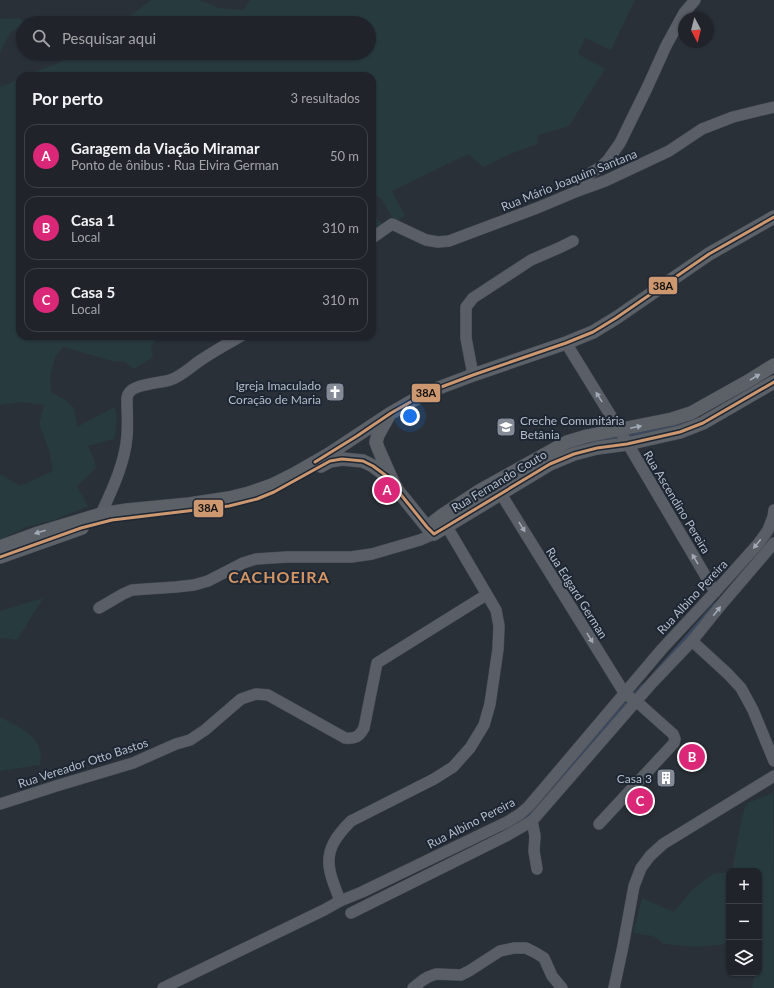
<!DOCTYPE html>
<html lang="pt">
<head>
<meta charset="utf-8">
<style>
	:root { --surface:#20242a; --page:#282c32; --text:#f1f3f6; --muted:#a2a4a8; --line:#3d4147; --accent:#db2777 }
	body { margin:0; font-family:Lato,sans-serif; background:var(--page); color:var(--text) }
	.controls { position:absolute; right:12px; bottom:12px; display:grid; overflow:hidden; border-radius:8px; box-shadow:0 1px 3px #0004 }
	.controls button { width:36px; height:36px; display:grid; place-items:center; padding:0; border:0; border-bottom:1px solid var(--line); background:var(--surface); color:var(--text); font:20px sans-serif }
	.compass { position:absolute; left:678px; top:12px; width:36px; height:36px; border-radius:50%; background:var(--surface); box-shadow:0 1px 3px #0004; rotate:173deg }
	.you { position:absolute; left:410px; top:416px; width:14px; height:14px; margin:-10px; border:3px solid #fff; border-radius:50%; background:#1a73e8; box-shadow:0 0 0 6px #1a73e833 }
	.badge { display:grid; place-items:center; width:26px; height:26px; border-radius:50%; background:var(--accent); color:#fff; font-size:13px; font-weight:700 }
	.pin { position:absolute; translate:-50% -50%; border:2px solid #fff; box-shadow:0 1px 4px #0006 }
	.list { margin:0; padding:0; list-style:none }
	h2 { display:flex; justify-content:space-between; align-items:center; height:52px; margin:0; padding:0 16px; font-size:17px }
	h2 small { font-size:13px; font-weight:400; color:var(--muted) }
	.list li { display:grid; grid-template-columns:26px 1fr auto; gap:12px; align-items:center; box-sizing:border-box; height:64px; margin:0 8px 8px; padding:0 8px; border:1px solid var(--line); border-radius:12px }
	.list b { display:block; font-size:15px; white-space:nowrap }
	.list p { margin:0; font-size:13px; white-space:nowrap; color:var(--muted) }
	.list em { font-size:13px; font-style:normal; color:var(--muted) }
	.icon { flex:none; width:22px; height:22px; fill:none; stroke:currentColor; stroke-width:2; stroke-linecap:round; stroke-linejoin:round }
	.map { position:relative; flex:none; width:774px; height:988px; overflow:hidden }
	.search { position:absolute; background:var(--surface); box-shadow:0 1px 3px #0004; left:16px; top:16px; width:360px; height:44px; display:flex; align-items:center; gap:10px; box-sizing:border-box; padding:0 14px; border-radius:22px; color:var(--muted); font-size:15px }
	.panel { position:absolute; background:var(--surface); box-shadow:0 1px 3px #0004; left:16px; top:72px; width:360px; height:268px; border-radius:12px }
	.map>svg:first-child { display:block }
	.green { fill:#273a3e }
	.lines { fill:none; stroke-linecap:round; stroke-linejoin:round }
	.stream { stroke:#384963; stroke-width:3 }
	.minor-casing { stroke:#484c53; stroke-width:12 }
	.major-casing { stroke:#484c55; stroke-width:14 }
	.minor { stroke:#5a5e66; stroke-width:11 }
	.major { stroke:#5c6168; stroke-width:13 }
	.bus-1-casing { stroke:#1d2633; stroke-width:6 }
	.bus-1 { stroke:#cd976f; stroke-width:3 }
	.oneway { fill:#a2aab6 }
	.oneway2 { fill:#a2a9b5 }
	.labels { text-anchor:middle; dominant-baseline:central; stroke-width:4; stroke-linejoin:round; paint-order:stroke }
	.street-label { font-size:12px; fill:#b4bcc9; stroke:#1d2633 }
	.poi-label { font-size:12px; fill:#b4bcc9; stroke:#1d2633; text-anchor:end }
	.district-label { font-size:16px; font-weight:bold; letter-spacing:1px; fill:#d59563; stroke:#1d2633 }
	.line-badge { stroke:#1d2633; stroke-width:1.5 }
	.pale-badge-label { font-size:11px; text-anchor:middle; font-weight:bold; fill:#111 }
</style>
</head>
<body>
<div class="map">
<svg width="774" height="988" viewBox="0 0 774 988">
	<rect width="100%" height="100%" fill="#2a3038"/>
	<g class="green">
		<polygon points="151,0 199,0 219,8 244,10 250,0 635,0 611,50 585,38 578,54 605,69 569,126 538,135 537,144 510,154 483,167 468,154 392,191 405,216 395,222 381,198 372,194 372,162 374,157 372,156 372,76 24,76 34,72 59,63 72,53 369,53 369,23 118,23 129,17"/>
		<polygon points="20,18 24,23 23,23 23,25 11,32 2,48 0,54 0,19"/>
		<polygon points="20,78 20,336 158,336 151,347 153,357 134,369 123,361 116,362 63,347 55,357 50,377 51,392 65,400 74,408 77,427 114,407 117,417 114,439 88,446 94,459 96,468 77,486 88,506 54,520 26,527 0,540 0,474 20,486 53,471 49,450 39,424 44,405 21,402 0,405 0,83 1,87"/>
		<polygon points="372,215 376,217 384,227 372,234"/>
		<polygon points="43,598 17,640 0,638 0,611"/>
		<path d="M0,717C16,726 39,734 41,755C41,758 40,762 40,765L0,771Z"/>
		<polygon points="773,793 774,988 752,988 755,973 759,973 759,871 732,871 742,816 747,803"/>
		<polygon points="729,872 729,945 728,944 696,947 664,944 653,936 633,933 642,898 674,912 693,889 713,874"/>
	</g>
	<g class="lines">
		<g class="stream">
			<polyline points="625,436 677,425 686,421"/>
			<polyline points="575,447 588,442 620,437"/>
			<polyline points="763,548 771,534"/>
			<polyline points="653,675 715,604"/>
			<polyline points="520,822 531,813 613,718 643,685"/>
		</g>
		<defs>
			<g id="minor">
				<polyline points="580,190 589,175 592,172 601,167 608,160 620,143 647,88 666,46 684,13 695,0"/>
				<polyline points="372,238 392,224 426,240 438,242 449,241 537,208 580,190 605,181 669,151 702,129 733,117 774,107"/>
				<polyline points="566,343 622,434 715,592"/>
				<polyline points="473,375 466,338 466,307 473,298 531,260 561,247 573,241"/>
				<polyline points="501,494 625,694 636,701 673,734 675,739 674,743 599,824"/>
				<path d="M101,514C112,490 125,463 127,436C128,424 127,411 127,398C127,398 128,393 129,393C134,384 161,383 170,380C183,376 192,365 204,358C216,350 229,343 241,336"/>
				<polyline points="99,608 123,594 132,590 176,587 194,585 208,581 243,563 256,559 287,557 351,557 372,554 420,540 434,534"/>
				<polyline points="692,641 728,674 741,688 753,710 774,761"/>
				<path d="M0,804L56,786L133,763L176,744L190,740L205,730L241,699L256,694L268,695L345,738C355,739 359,737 364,728L377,663L486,595"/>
				<polyline points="532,821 535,836 534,851 537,869"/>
				<path d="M340,901C337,891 332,882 330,871C325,850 337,835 351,821L434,779L453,767L470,748L484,725L490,704L498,649L499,626L496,610L443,520"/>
				<polyline points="351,913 506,836 532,821 652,683 692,641 721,605 774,543"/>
				<polyline points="163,988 324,910 340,901 362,892 507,822 520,814 529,806 662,649 715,592 758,544 768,530 773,517 774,510"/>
				<polyline points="413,988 423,980 428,977 436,974 461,975 469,971 500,951 514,948 526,948 536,953 544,958 552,976 562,988"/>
				<polyline points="614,988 623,946 634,886 641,868 650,856 663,844 774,776"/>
			</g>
			<g id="major">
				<polyline points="388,417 378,435 376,442 378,448 392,480 398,491 427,527 434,534 550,464 574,454 597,448 627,444 680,432 703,423 774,382"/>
				<polyline points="321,466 330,461 342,459 363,461 373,466 392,480"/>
				<polyline points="427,527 441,516 479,491 567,442 587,436 672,419 691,413 750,380 774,365"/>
				<polyline points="0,547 35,534 101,514 127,510 189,504 229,498 249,493 272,485 296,473 329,454 391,413 428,392 473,375 566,343 593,332 616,318 709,254 774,217"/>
				<polyline points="0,557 82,528"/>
			</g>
		</defs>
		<use href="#minor" class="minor-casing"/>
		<use href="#major" class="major-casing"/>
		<use href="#minor" class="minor"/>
		<use href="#major" class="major"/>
		<defs>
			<g id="bus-1">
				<polyline points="315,462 357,436 391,413 428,392 473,375 566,343 593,332 616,318 709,254 774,217"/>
				<polyline points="0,557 81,528 112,520 229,506 257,499 274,492 330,461 342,459 363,461 373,466 392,480 398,491 427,527 434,534 550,464 574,454 597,448 627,444 680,432 703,423 774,382"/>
			</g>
		</defs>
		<use href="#bus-1" class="bus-1-casing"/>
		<use href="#bus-1" class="bus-1"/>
	</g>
	<defs><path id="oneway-solid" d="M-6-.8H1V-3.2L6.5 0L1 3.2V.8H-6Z"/></defs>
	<g class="oneway">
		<use href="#oneway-solid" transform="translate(755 377) rotate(-31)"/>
		<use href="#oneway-solid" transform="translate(636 427) rotate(-12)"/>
		<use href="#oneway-solid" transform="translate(40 532) rotate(162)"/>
	</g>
	<g class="oneway2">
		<use href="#oneway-solid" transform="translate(599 397) rotate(-122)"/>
		<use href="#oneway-solid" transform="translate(522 527) rotate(58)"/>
		<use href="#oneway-solid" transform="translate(757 544) rotate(129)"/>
		<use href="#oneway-solid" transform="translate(695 559) rotate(-121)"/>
		<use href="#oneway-solid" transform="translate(717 611) rotate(-51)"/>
		<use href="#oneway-solid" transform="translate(590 638) rotate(58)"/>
	</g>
	<defs>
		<symbol id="church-square" viewBox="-11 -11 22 22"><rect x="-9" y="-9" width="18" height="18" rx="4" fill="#848b96" stroke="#1d2633"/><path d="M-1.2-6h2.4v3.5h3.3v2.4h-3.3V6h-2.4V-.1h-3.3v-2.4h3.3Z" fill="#fff"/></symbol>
		<symbol id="school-square" viewBox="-11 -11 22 22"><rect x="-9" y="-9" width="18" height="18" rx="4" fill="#848b96" stroke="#1d2633"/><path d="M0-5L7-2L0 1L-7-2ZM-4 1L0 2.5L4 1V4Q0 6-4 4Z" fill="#fff"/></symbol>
		<symbol id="building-square" viewBox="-11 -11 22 22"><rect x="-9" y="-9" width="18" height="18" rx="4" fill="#848b96" stroke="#1d2633"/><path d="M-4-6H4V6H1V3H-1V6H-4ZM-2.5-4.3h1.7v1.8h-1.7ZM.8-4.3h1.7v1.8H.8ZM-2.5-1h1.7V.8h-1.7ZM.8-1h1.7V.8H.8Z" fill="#fff"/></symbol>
	</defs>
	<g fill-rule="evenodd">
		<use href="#church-square" x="324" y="381" width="22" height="22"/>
		<use href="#school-square" x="495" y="416" width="22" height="22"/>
		<use href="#building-square" x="655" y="767" width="22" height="22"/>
	</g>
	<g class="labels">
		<g class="street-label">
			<text transform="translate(569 180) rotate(-22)">Rua Mário Joaquim Santana</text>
			<text transform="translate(499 481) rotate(-31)">Rua Fernando Couto</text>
			<text transform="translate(677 502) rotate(59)">Rua Ascendino Pereira</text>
			<text transform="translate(577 593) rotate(58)">Rua Edgard German</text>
			<text transform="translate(692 597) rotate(-47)">Rua Albino Pereira</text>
			<text transform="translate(83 763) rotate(-18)">Rua Vereador Otto Bastos</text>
			<text transform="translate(471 823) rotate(-27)">Rua Albino Pereira</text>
		</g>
		<g class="poi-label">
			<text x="321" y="385">Igreja Imaculado<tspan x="321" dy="14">Coração de Maria</tspan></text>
			<text x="520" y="420" text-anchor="start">Creche Comunitária<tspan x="520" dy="14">Betânia</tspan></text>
			<text x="652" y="778">Casa 3</text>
		</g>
		<g class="district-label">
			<text x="279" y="576">CACHOEIRA</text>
		</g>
	</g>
	<g class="line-badge">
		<rect x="648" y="276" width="30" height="19" rx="4" fill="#cd976f"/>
		<rect x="411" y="383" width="30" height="20" rx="4" fill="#cd976f"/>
		<rect x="193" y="499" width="31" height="19" rx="4" fill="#cd976f"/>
	</g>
	<g class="pale-badge-label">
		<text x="663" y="290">38A</text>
		<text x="426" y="397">38A</text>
		<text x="208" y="512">38A</text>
	</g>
</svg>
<div class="controls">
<button>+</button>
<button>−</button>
<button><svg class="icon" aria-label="layers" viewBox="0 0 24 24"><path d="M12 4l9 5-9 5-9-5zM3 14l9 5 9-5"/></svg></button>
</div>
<svg class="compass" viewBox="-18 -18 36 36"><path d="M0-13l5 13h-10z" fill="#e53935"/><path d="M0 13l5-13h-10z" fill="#a2a4a8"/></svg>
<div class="you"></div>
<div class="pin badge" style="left:387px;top:490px">A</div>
<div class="pin badge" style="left:692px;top:757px">B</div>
<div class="pin badge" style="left:640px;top:801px">C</div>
<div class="search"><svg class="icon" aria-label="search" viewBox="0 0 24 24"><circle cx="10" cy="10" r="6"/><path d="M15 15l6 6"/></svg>Pesquisar aqui</div>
<section class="panel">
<h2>Por perto<small>3 resultados</small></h2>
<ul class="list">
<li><span class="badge">A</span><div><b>Garagem da Viação Miramar</b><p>Ponto de ônibus · Rua Elvira German</p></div><em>50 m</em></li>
<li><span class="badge">B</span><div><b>Casa 1</b><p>Local</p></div><em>310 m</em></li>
<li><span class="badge">C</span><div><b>Casa 5</b><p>Local</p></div><em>310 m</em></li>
</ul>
</section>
</div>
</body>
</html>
